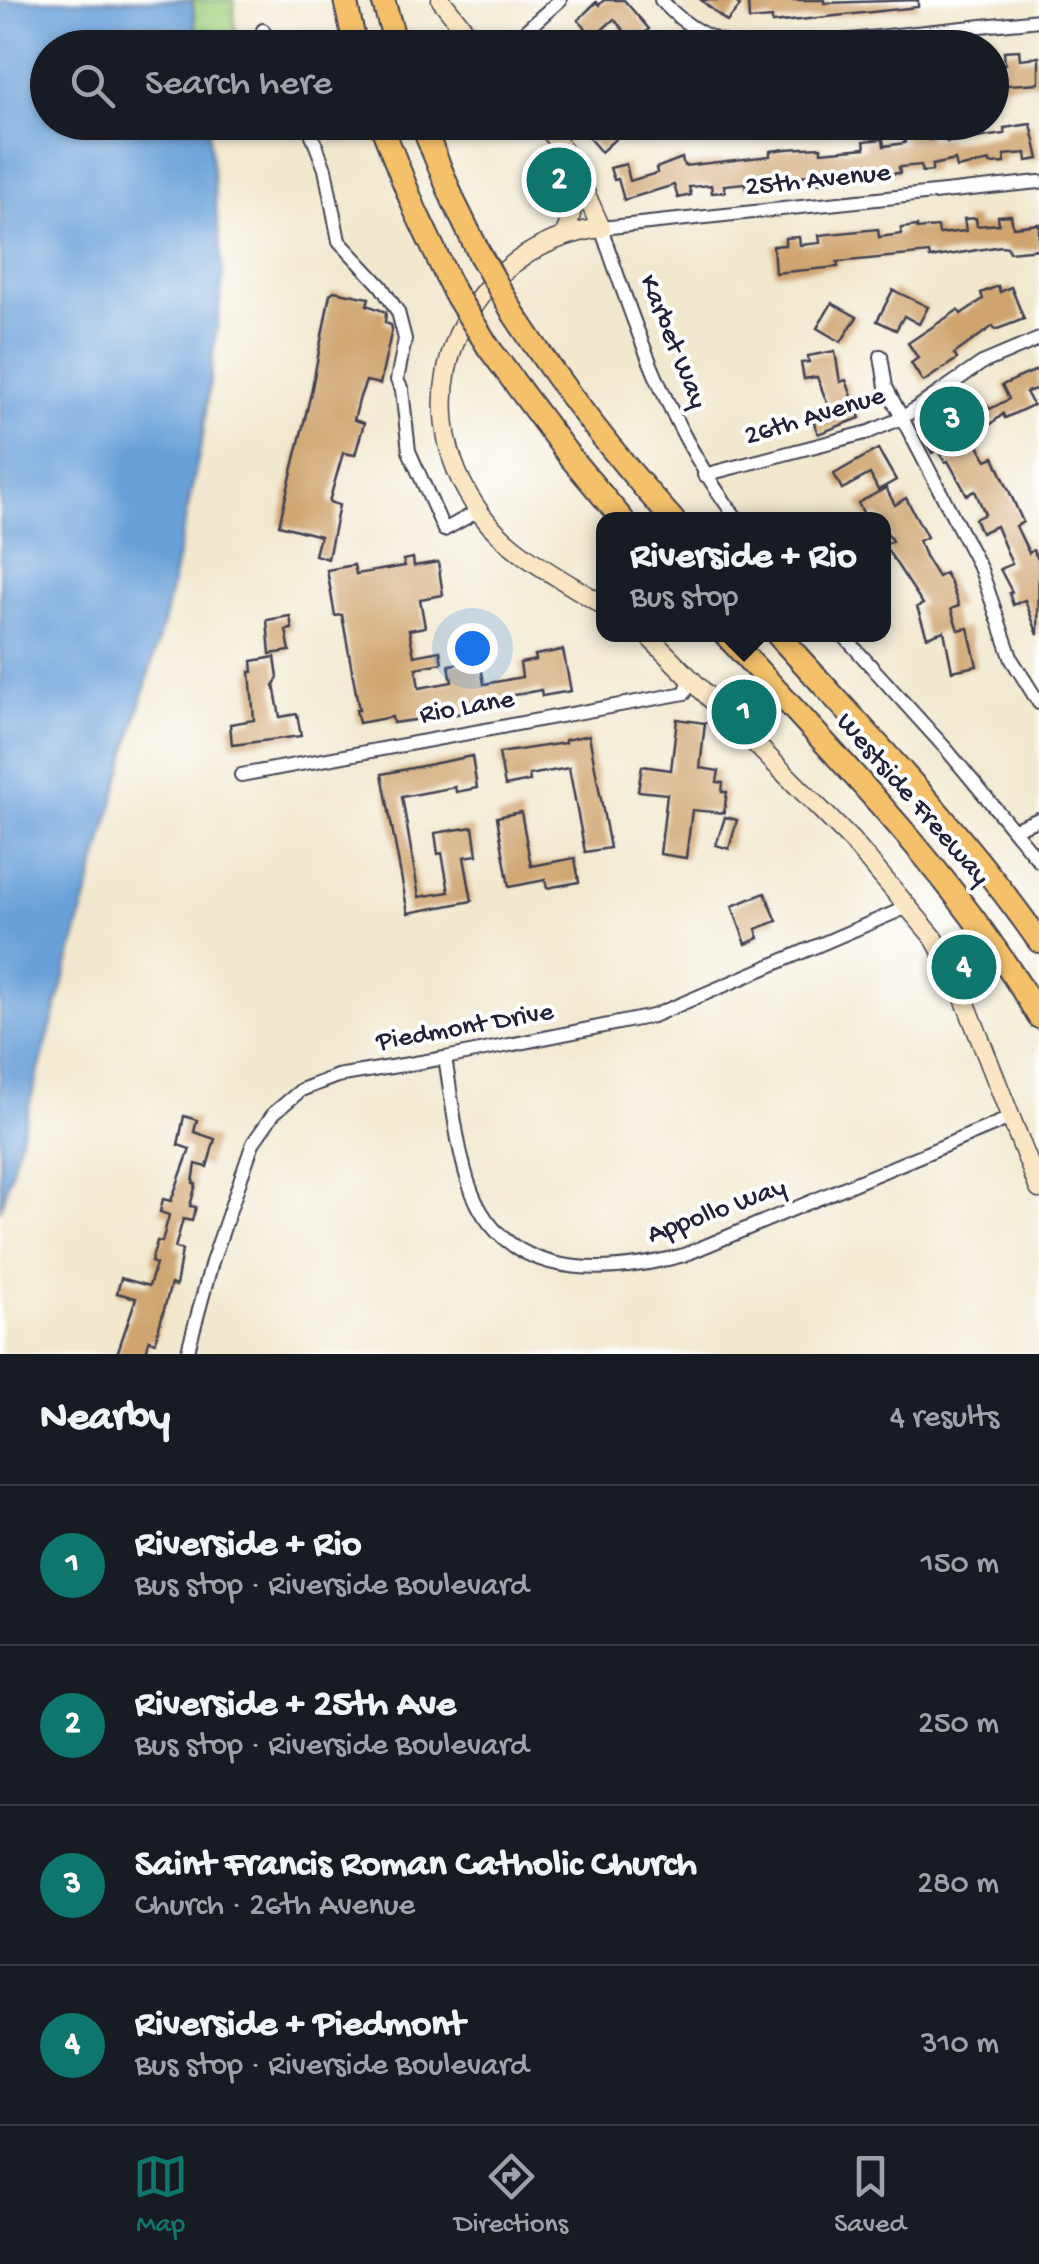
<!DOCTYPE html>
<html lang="en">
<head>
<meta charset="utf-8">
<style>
	:root { --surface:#171b24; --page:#20242c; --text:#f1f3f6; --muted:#9ea1a6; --line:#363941; --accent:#0f766e }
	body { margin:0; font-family:"Gochi Hand",sans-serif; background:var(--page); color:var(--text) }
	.you { position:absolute; left:472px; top:648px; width:35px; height:35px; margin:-25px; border:8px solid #fff; border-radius:50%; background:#1a73e8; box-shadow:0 0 0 15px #1a73e833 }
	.badge { display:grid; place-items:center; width:65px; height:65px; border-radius:50%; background:var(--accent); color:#fff; font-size:32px; font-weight:700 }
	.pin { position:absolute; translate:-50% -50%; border:5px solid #fff; box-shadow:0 2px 10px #0006 }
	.popup { position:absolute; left:596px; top:512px; width:295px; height:130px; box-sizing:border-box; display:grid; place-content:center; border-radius:20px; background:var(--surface); filter:drop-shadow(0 2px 8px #0005); font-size:32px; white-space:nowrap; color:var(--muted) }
	.popup b { font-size:38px; color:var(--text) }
	.popup::after { content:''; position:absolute; left:50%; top:100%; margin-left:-20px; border:20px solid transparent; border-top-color:var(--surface) }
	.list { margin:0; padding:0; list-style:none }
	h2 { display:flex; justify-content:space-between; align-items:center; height:130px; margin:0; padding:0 40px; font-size:42px }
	h2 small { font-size:32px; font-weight:400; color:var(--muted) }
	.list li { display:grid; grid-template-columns:65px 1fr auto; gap:30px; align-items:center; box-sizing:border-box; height:160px; padding:0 40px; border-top:2px solid var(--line) }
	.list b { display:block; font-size:38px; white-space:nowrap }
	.list p { margin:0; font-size:32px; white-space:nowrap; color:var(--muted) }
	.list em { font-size:32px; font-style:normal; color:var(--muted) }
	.icon { flex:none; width:55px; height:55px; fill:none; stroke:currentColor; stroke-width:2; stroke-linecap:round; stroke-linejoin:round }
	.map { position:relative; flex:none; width:1039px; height:1354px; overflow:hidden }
	.search { position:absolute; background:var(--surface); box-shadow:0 2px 8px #0004; left:30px; right:30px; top:30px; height:110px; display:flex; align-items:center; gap:25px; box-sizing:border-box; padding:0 35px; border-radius:55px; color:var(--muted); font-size:38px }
	.sheet { height:770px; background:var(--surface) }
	nav { display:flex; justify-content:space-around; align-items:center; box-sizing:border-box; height:140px; border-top:2px solid var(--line); background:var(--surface); font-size:28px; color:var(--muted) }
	nav a { display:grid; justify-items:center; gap:5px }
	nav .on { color:var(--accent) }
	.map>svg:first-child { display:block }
	.green { fill:#a1cf7d; stroke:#62785c; stroke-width:2.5 }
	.water { fill:#6ba0d8; stroke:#46618a; stroke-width:2.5 }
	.building { fill:#cfa46e }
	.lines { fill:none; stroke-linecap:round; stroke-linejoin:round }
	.street-casing { stroke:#414051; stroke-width:16 }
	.secondary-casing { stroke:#414051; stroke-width:21 }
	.highway-casing { stroke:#414051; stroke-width:26 }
	.street { stroke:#fff; stroke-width:12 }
	.secondary { stroke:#fbe6c3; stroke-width:18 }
	.highway { stroke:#f4c16a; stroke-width:22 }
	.highway-bridge-casing { stroke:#414051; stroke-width:26; stroke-linecap:butt }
	.highway-bridge { stroke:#f4c16a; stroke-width:22 }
	.labels { text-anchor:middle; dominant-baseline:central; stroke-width:8; stroke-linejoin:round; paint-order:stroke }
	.street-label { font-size:28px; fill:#22223b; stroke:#fff }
</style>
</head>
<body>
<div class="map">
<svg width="1039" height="1354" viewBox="0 0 1039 1354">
	<rect width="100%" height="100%" fill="#fff"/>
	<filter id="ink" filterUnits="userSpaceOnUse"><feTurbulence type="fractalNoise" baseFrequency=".01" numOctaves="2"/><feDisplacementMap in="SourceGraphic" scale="20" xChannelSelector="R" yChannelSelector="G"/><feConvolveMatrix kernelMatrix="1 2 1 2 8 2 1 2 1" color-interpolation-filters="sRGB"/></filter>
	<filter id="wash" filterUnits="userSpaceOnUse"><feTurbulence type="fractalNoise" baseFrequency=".0048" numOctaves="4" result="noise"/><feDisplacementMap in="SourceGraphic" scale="40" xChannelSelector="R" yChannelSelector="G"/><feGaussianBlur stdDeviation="2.25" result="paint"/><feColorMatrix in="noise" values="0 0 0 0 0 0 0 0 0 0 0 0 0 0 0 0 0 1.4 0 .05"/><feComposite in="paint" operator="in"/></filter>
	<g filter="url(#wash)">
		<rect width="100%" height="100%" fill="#f1e8cf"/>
		<polygon class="green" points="192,0 233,0 236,47 198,47"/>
		<polygon class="water" points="0,0 192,0 198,47 48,48 48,122 208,123 223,278 203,435 166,612 0,1211"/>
		<g id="blocks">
			<g class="building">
				<polygon points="604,0 624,0 649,29 646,32 663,48 638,48 614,19 594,37 578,20 596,2 599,5"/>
				<polygon points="701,0 734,0 740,6 727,22"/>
				<polygon points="748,0 824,0 824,3 918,0 918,7 772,23 772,18 749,20"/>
				<polygon points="1019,50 1020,59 1039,57 1039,83 992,86 992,65 1005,64 1004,51"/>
				<polygon points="575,122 634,122 601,152"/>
				<polygon points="1031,124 1039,159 1027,161 1026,153 1004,155 1005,163 990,164 990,161 957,168 955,160 932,165 932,171 922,172 921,165 899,167 900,173 888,174 887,166 864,169 865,178 852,179 851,171 829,174 830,181 817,183 816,174 794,177 795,185 782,186 781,178 760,180 760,188 746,190 745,183 724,185 725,192 712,193 711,185 689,187 691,195 678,198 674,185 624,200 618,179 614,180 610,168 626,164 630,181 657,173 656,168 682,158 684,166 770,156 770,151 786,149 821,147 821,152 865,148 864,141 883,139 884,146 905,143 904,134 928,131 929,140 946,137 947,142 1005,134 1004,128"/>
				<polygon points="1011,215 1013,227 1039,224 1039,249 1009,252 1008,247 1001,246 930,258 929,253 837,262 838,267 775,273 773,246 785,245 785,238 799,237 800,245 820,243 819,235 878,229 879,237 902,234 901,228 917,226 917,229 938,227 939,234 966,231 964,219 976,218 977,226 999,224 998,216"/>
				<polygon points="998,286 1000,292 1011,287 1024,319 995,330 993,326 954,354 957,359 923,382 911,363 918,358 908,343 958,310 961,314 983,299 981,293"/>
				<polygon points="893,290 928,307 919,324 904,316 896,330 877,321"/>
				<polygon points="334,291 369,298 367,305 386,312 385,323 391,325 392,329 380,384 366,381 360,397 354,420 364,423 355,455 343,453 329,502 339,505 328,559 315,555 320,536 279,525 311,393 330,294"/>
				<polygon points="832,303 857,317 841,342 817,328"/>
				<polygon points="835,351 840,382 846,380 860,418 818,434 810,412 828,405 817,377 804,379 801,363 809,362 808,356"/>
				<polygon points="1039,369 1039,388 1026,392 1033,405 1005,418 1003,414 990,425 965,437 967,444 976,442 987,460 994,457 1023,522 1016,526 1029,553 1033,550 1039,561 1038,635 1025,600 1013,605 1009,593 1012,592 1000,569 1012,564 996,526 981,533 975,519 985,514 975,491 967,495 948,461 945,462 937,450 932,453 923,437 947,423 949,425 980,397 990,409 1009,399 1002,385"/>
				<polygon points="878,449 896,480 878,490 870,474 842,489 834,474"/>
				<polygon points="886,488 895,505 906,498 927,537 919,541 925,556 938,577 945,573 951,584 959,606 951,609 958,630 968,628 977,666 952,671 944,631 927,637 917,607 923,604 884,545 892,541 884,527 884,520 877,515 867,520 858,503"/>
				<polygon points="413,558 414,566 438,562 443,595 420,599 425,627 409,630 414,656 440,651 442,663 416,668 419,688 452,682 449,665 480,660 484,684 522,677 520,663 536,660 535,655 563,650 571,691 542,696 541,690 508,696 510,704 457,714 393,723 392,717 359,723 356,710 359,710 342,615 335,616 327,570 354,565 356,574 405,566 403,560"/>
				<polygon points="290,616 292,629 286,630 290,651 270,654 267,620"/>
				<polygon points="275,657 278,677 274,685 280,717 297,714 301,736 232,745 230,724 254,720 250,672 253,672 252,661"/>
				<polygon points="677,719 705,723 700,768 719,771 717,782 723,783 722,792 727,792 724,813 692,810 686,858 660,854 667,794 638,791 642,766 671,770"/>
				<polygon points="589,735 610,848 585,852 569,768 529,775 530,781 505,786 499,753 565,743 565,740"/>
				<polygon points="472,756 477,788 456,792 455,787 402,797 419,897 449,892 442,853 438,854 435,833 473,827 477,855 464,857 472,901 408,913 382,774"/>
				<polygon points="521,812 531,866 575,858 579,882 547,888 545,880 509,887 497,817"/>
				<polygon points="725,817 737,820 729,849 716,845"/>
				<polygon points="765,893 777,921 756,929 759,938 746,944 732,906"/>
				<polygon points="184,1116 197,1120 194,1132 215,1139 207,1167 196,1164 193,1183 196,1184 190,1206 196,1207 192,1221 183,1219 175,1248 182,1250 176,1286 171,1284 155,1342 149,1340 146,1354 117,1354 136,1298 117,1293 121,1278 149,1286 156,1264 151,1262 157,1241 162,1242 169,1215 160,1212 163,1199 171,1201 190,1149 178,1145"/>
			</g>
		</g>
	</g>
	<g filter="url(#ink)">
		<use href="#blocks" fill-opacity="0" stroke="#414051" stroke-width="2.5"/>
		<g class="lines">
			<defs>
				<g id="street">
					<path d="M661,0C686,28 716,45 754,48"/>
					<polyline points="263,30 272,48"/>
					<polyline points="506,48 560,0"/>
					<polyline points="774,48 1039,20"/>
					<polyline points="307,122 325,169 339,241 381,286 398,312 405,339 397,380 402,390 409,451 444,530 478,511"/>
					<polyline points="881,356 886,387 981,570 1012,660 1039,703"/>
					<polyline points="704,475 869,432 902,418 982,363 1039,339"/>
					<path d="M738,520C669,430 638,334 601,228L1039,182"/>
					<polyline points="842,634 947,750 1039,861"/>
					<polyline points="241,775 685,693 691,677"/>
					<polyline points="1015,829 1039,819"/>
					<path d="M445,1058C452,1099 456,1142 468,1181C499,1281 602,1277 684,1255L1010,1118"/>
					<polyline points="187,1354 212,1262 253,1143 274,1113 301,1090 337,1076 445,1058 653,1016 910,906"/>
				</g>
				<g id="secondary">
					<polyline points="441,0 479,48"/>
					<path d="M544,122L573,165L601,228C462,247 397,401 481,514C510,554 563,579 604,606"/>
					<path d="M562,166C574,191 576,210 564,236"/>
					<polyline points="646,634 852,841 934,938 956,978 1039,1189"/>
				</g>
				<g id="highway">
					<polyline points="345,0 356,48"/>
					<polyline points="383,0 397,48"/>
					<polyline points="380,122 415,210 454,292"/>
					<polyline points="421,122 454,202 480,255"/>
					<path d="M515,316C562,388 614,455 673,520"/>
					<polyline points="489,348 570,457 623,520"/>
					<path d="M725,634C835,756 955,874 1039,1017"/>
					<path d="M777,634C867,734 962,831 1039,941"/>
				</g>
			</defs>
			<use href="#street" class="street-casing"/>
			<use href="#secondary" class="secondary-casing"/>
			<use href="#highway" class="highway-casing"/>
			<use href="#street" class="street"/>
			<use href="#secondary" class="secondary"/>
			<use href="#highway" class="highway"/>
			<defs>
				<g id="highway-bridge">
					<polyline points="480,255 515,316"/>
					<polyline points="454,292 489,348"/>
				</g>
			</defs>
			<use href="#highway-bridge" class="highway-bridge-casing"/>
			<use href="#highway-bridge" class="highway-bridge"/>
		</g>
	</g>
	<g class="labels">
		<g class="street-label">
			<text transform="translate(818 181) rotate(-6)">25th Avenue</text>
			<text transform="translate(672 342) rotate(68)">Karbet Way</text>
			<text transform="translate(815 417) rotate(-17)">26th Avenue</text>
			<text transform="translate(467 708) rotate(-10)">Rio Lane</text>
			<text transform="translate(912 800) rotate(49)">Westside Freeway</text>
			<text transform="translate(465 1028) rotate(-10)">Piedmont Drive</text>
			<text transform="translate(717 1212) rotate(-20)">Appollo Way</text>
		</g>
	</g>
</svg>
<div class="you"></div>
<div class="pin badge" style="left:744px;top:712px">1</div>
<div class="popup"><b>Riverside + Rio</b>Bus stop</div>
<div class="pin badge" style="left:559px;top:180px">2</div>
<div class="pin badge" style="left:952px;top:419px">3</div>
<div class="pin badge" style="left:964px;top:967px">4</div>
<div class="search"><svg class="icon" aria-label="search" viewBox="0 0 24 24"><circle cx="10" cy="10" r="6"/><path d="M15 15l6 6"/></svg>Search here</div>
</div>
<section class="sheet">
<h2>Nearby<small>4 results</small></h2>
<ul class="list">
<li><span class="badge">1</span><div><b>Riverside + Rio</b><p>Bus stop · Riverside Boulevard</p></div><em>150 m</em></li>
<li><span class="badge">2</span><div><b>Riverside + 25th Ave</b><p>Bus stop · Riverside Boulevard</p></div><em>250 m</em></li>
<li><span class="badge">3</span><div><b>Saint Francis Roman Catholic Church</b><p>Church · 26th Avenue</p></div><em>280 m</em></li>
<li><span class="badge">4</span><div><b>Riverside + Piedmont</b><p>Bus stop · Riverside Boulevard</p></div><em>310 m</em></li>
</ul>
</section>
<nav>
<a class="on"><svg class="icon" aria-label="map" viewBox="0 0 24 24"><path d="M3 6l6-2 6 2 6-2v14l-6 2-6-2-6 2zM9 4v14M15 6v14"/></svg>Map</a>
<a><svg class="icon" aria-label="directions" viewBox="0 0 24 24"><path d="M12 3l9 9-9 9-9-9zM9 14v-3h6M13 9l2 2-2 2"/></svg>Directions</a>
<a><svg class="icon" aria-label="saved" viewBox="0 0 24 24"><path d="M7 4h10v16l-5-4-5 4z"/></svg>Saved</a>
</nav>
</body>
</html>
